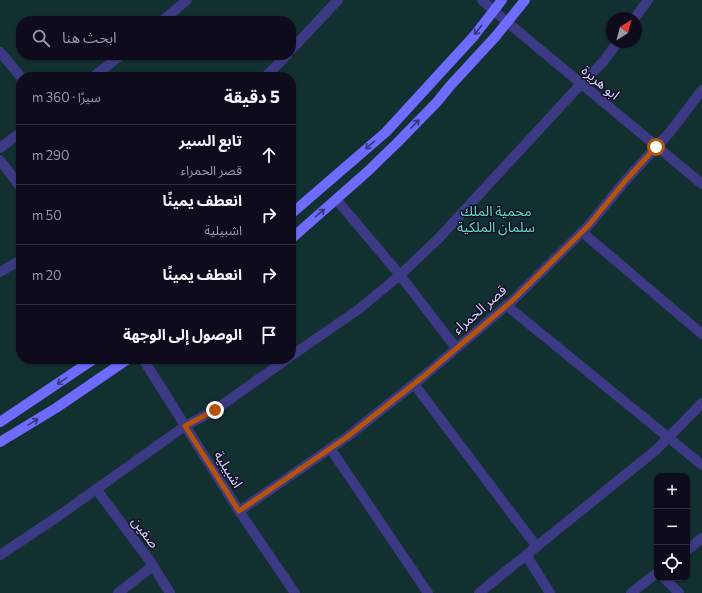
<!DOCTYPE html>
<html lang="ar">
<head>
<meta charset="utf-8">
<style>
	:root { --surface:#0e0b1c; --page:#171425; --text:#f1f3f6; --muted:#9b9ba3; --line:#2e2b3b }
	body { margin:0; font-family:Commissioner,"Noto Sans Arabic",sans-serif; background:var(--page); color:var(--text); direction:rtl }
	.controls { position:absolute; right:12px; bottom:12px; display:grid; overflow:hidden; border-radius:8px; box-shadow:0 1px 3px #0004 }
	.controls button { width:36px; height:36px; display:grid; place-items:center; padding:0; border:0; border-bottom:1px solid var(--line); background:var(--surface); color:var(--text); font:20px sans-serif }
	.compass { position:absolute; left:606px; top:12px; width:36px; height:36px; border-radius:50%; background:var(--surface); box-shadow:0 1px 3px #0004; rotate:36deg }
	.stop { position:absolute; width:12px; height:12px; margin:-9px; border:3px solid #b45309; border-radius:50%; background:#fff }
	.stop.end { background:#b45309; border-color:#fff; box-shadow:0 1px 4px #0008 }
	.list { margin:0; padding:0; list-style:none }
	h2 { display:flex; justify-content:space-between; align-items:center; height:52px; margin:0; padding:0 16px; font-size:17px }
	h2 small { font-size:13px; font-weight:400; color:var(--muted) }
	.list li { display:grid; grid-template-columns:26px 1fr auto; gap:12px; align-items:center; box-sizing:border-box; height:60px; padding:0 16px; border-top:1px solid var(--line) }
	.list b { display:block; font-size:15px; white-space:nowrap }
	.list p { margin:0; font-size:13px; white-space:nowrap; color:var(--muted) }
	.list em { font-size:13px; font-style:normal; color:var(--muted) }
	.icon { flex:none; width:22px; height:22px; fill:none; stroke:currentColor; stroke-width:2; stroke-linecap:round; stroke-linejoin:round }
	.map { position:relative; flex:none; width:702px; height:593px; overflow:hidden; direction:ltr }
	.search { position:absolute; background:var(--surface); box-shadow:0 1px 3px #0004; left:16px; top:16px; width:280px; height:44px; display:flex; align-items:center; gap:10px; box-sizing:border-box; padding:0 14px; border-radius:16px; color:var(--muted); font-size:15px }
	.panel { position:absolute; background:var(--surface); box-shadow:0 1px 3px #0004; left:16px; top:72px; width:280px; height:292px; border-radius:16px; direction:rtl }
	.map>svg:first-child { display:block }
	.green { fill:#12302f; fill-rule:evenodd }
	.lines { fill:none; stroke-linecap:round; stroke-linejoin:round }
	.street { stroke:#3d3a85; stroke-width:10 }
	.secondary { stroke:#6f6bff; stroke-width:10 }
	.oneway { stroke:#38347d }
	.route { stroke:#b45309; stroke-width:5 }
	.labels { text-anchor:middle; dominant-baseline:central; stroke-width:3; stroke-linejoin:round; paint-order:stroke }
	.street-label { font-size:14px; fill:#d9d4ff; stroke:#130f26 }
	.park-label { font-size:14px; fill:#5fe0c0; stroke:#130f26 }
</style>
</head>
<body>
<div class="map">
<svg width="702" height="593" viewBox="0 0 702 593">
	<rect width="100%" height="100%" fill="#130f26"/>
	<path class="green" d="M0,0H702V593H0ZM612,18H636V42H612ZM21,21H291V55H21ZM21,77H291V359H21ZM657,476H687V578H657Z"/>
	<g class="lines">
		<g class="street">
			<polyline points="482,0 507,22 702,184"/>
			<polyline points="635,18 648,0"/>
			<polyline points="162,21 187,0"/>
			<polyline points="291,50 338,0"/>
			<polyline points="0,52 21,77"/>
			<polyline points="93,77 121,55"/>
			<polyline points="265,77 287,55"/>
			<polyline points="0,148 21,132"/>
			<polyline points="0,160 21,188"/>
			<polyline points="336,199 400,275 456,348"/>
			<polyline points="582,232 702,334"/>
			<polyline points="0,272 21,260"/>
			<polyline points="506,305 702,465"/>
			<polyline points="291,356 359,309 400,275 438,239 581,84 603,62 618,42"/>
			<polyline points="143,359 239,511 295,593"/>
			<polyline points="414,384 537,547"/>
			<polyline points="330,448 428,593"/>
			<polyline points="96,489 150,561 170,593"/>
			<polyline points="239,511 347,437 424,376 512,301 588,226 626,180 670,132 702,90"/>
			<polyline points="687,550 702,538"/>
			<polyline points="0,555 60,515 185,426 215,410 287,359"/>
			<polyline points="526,555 550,593"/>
			<polyline points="664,578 679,593"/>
			<polyline points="118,593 153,566"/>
			<polyline points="479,593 656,450 702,403"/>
			<polyline points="631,593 657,573"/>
		</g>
		<g class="secondary">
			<polyline points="291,214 386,132 474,36 502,0"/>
			<polyline points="291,239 367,172 397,143 437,102 450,86 496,36 525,0"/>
			<polyline points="0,422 94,359"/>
			<polyline points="0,442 56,408 128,359"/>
		</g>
	</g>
	<defs><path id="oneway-shaft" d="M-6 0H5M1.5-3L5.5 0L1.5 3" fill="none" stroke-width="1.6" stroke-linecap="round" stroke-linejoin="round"/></defs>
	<g class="oneway">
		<use href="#oneway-shaft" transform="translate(478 30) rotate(129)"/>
		<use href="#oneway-shaft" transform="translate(415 124) rotate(-46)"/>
		<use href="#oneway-shaft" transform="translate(370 145) rotate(139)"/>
		<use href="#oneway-shaft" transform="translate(320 213) rotate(-41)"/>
		<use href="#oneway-shaft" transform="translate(62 381) rotate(146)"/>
		<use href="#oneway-shaft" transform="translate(33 422) rotate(-31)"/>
	</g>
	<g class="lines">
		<polyline class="route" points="215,410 185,426 239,511 347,437 424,376 512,301 588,226 626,180 656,147"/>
	</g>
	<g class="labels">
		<g class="street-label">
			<text transform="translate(601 82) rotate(40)">ابو هريرة</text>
			<text transform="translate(479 309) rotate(-41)">قصر الحمراء</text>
			<text transform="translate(229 469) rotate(58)">اشبيلية</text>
			<text transform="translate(146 532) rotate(53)">صفين</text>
		</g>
		<g class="park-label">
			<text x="496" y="210">محمية الملك<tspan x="496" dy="16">سلمان الملكية</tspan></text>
		</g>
	</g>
</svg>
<div class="controls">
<button>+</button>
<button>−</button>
<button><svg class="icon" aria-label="locate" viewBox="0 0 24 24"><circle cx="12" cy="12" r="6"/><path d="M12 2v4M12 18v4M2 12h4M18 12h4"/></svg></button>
</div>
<svg class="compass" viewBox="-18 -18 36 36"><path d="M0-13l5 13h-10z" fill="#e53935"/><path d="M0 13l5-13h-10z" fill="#9b9ba3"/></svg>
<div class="stop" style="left:656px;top:147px"></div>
<div class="stop end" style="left:215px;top:410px"></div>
<div class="search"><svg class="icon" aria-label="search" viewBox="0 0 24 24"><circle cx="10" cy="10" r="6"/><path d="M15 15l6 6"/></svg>ابحث هنا</div>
<section class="panel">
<h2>5 دقيقة<small>سيرًا · 360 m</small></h2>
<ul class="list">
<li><svg class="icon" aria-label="ahead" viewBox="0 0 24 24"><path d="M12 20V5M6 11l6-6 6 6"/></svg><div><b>تابع السير</b><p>قصر الحمراء</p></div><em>290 m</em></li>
<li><svg class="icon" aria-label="right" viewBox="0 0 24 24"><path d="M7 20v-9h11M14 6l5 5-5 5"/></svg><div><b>انعطف يمينًا</b><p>اشبيلية</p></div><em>50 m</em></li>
<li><svg class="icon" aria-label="right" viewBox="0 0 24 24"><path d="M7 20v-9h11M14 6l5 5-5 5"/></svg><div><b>انعطف يمينًا</b></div><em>20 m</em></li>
<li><svg class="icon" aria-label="arrive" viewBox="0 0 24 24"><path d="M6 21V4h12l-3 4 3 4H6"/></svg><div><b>الوصول إلى الوجهة</b></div></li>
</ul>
</section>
</div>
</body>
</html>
